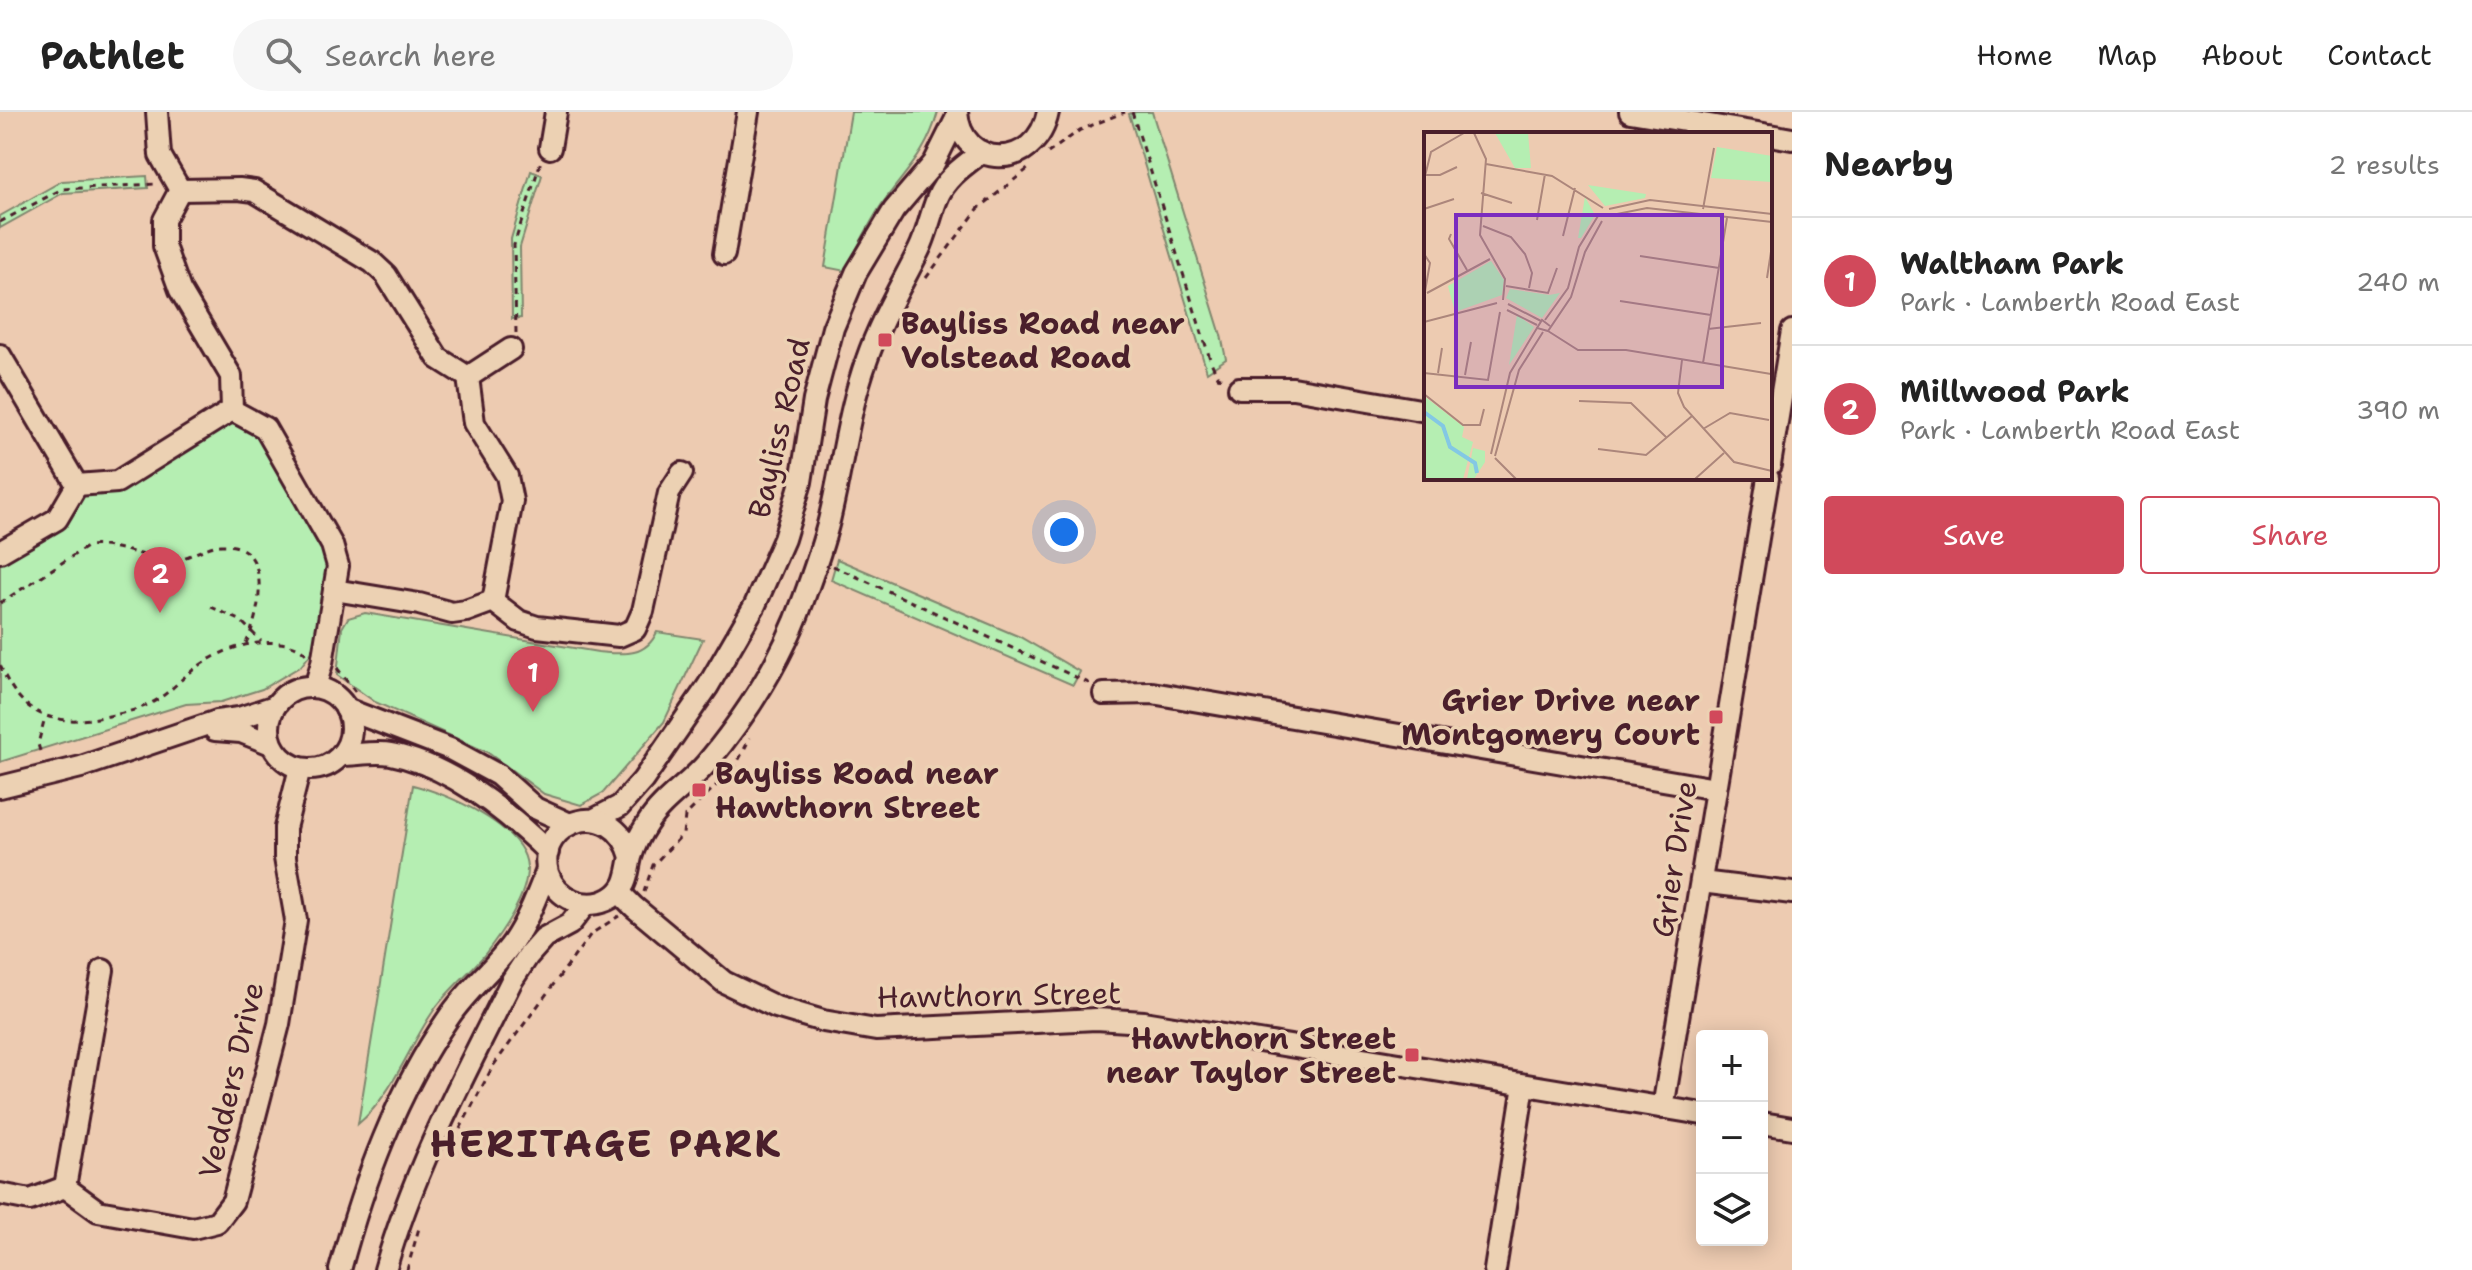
<!DOCTYPE html>
<html lang="en">
<head>
<meta charset="utf-8">
<style>
	:root { --surface:#fff; --page:#f6f6f6; --text:#222; --muted:#767676; --line:#e0e0e0; --accent:#d1495b }
	body { margin:0; font-family:"Shantell Sans",sans-serif; background:var(--page); color:var(--text) }
	.controls { position:absolute; right:24px; bottom:24px; display:grid; overflow:hidden; border-radius:8px; box-shadow:0 4px 20px #0003 }
	.controls button { width:72px; height:72px; display:grid; place-items:center; padding:0; border:0; border-bottom:2px solid var(--line); background:var(--surface); color:var(--text); font:40px sans-serif }
	.you { position:absolute; left:1064px; top:420px; width:28px; height:28px; margin:-20px; border:6px solid #fff; border-radius:50%; background:#1a73e8; box-shadow:0 0 0 12px #1a73e833 }
	.badge { display:grid; place-items:center; width:52px; height:52px; border-radius:50%; background:var(--accent); color:#fff; font-size:26px; font-weight:700 }
	.pin { position:absolute; translate:-50% -66px; filter:drop-shadow(0 2px 4px #0008) }
	.pin::after { content:''; position:absolute; top:42px; width:28px; height:24px; background:inherit; clip-path:polygon(0 0,100% 0,50% 100%) }
	.list { margin:0; padding:0; list-style:none }
	h2 { display:flex; justify-content:space-between; align-items:center; height:104px; margin:0; padding:0 32px; font-size:34px }
	h2 small { font-size:26px; font-weight:400; color:var(--muted) }
	.list li { display:grid; grid-template-columns:52px 1fr auto; gap:24px; align-items:center; box-sizing:border-box; height:128px; padding:0 32px; border-top:2px solid var(--line) }
	.list b { display:block; font-size:30px; white-space:nowrap }
	.list p { margin:0; font-size:26px; white-space:nowrap; color:var(--muted) }
	.list em { font-size:26px; font-style:normal; color:var(--muted) }
	.actions { display:flex; gap:16px; padding:24px 32px }
	.actions a { flex:1; padding:18px 0; border:2px solid var(--accent); border-radius:8px; text-align:center; font-size:28px; color:var(--accent) }
	.actions .main { background:var(--accent); color:#fff }
	.icon { flex:none; width:44px; height:44px; fill:none; stroke:currentColor; stroke-width:2; stroke-linecap:round; stroke-linejoin:round }
	.map { position:relative; flex:none; width:1792px; height:1158px; overflow:hidden }
	header { display:flex; align-items:center; gap:48px; box-sizing:border-box; height:112px; padding:0 40px; background:var(--surface); border-bottom:2px solid var(--line) }
	header strong { font-size:38px }
	nav { display:flex; gap:44px; margin-inline-start:auto; font-size:28px }
	.search { width:560px; height:72px; background:var(--page); display:flex; align-items:center; gap:20px; box-sizing:border-box; padding:0 28px; border-radius:44px; color:var(--muted); font-size:30px }
	main { display:flex }
	aside { flex:1; background:var(--surface) }
	.map>svg:first-child { display:block }
	.green { fill:#b5eeb2; stroke:#80866e; stroke-width:2 }
	.lines { fill:none; stroke-linecap:round; stroke-linejoin:round }
	.minor-casing { stroke:#4a1f2b; stroke-width:26 }
	.path { stroke:#4a1f2b; stroke-width:3; stroke-dasharray:6 6; stroke-linecap:butt }
	.minor { stroke:#ecd1b3; stroke-width:20 }
	.poi-dot { fill:#d1495b; stroke:#ecd1b3; stroke-width:3 }
	.labels { text-anchor:middle; dominant-baseline:central; stroke-width:7; stroke-linejoin:round; paint-order:stroke }
	.poi-label { font-size:30px; font-weight:bold; fill:#4a1f2b; stroke:#ecd1b3; text-anchor:start }
	.street-label { font-size:30px; fill:#4a1f2b; stroke:#ecd1b3 }
	.district-label { font-size:38px; font-weight:bold; letter-spacing:2px; fill:#4a1f2b; stroke:#ecd1b3 }
	.inset-river { fill:none; stroke:#83c8e4; stroke-width:4 }
	.inset-road { fill:none; stroke:#ac867b; stroke-width:2 }
	.view { fill:#7b2cbf; fill-opacity:0.15; stroke:#7b2cbf; stroke-width:4 }
	.inset-edge { fill:none; stroke:#4a1f2b; stroke-width:4 }
</style>
</head>
<body>
<header>
<strong>Pathlet</strong>
<div class="search"><svg class="icon" aria-label="search" viewBox="0 0 24 24"><circle cx="10" cy="10" r="6"/><path d="M15 15l6 6"/></svg>Search here</div>
<nav><a>Home</a><a>Map</a><a>About</a><a>Contact</a></nav>
</header>
<main>
<div class="map">
<svg width="1792" height="1158" viewBox="0 0 1792 1158">
	<rect width="100%" height="100%" fill="#edcbb1"/>
	<filter id="ink" filterUnits="userSpaceOnUse"><feTurbulence type="fractalNoise" baseFrequency=".0125" numOctaves="2"/><feDisplacementMap in="SourceGraphic" scale="16" xChannelSelector="R" yChannelSelector="G"/><feConvolveMatrix kernelMatrix="1 2 1 2 8 2 1 2 1" color-interpolation-filters="sRGB"/></filter>
	<g filter="url(#ink)">
		<g class="green">
			<path d="M851,0H938C926,43 906,58 882,92C868,113 857,137 845,159L825,155Z"/>
			<polygon points="1136,0 1152,0 1221,223 1226,247 1207,260 1129,2"/>
			<polygon points="531,59 542,63 520,135 521,206 512,207 511,127"/>
			<polygon points="147,64 148,76 63,81 0,116 0,104 62,69"/>
			<polygon points="234,312 258,322 327,439 329,462 312,540 301,554 262,577 221,590 186,592 0,650 0,449 81,382 224,314"/>
			<polygon points="837,447 1020,525 1080,560 1073,573 831,468"/>
			<path d="M365,501L598,540C622,542 645,546 657,520L703,527L664,610L603,681L581,693L544,682L487,640L375,590L337,563L342,516L348,506Z"/>
			<path d="M413,673C445,681 525,714 527,755C528,784 502,820 485,842C469,862 446,879 432,901C407,938 392,984 358,1012Z"/>
		</g>
		<g class="lines">
			<defs>
				<g id="minor">
					<polyline points="157,0 160,43 180,78 164,108 164,134 180,178 231,264 232,298"/>
					<path d="M957,0C961,58 1036,60 1048,0"/>
					<polyline points="1630,0 1764,22"/>
					<polyline points="1770,23 1792,27"/>
					<polyline points="550,36 556,0"/>
					<polyline points="180,78 239,77 254,79 372,150 386,163 438,246 468,265 474,311 507,364 512,389 493,489"/>
					<polyline points="724,142 748,0"/>
					<polyline points="0,243 77,373"/>
					<polyline points="468,265 511,237"/>
					<polyline points="1239,276 1293,276 1426,299"/>
					<polyline points="232,298 265,316 332,433 338,454 322,551 315,575"/>
					<polyline points="1770,353 1792,219"/>
					<polyline points="0,440 57,407 77,373 117,370 232,298"/>
					<polyline points="334,478 419,492 452,501 466,499 493,489 519,509 537,515 619,524 635,517 643,499 669,381 682,361"/>
					<circle cx="310" cy="616" r="41"/>
					<polyline points="1104,582 1152,581 1716,677"/>
					<polyline points="346,597 450,637 498,663 535,696 570,712"/>
					<polyline points="215,618 241,620 271,632"/>
					<path d="M341,643C356,643 376,639 391,642C449,653 507,700 548,740"/>
					<polyline points="0,675 81,655 217,609 239,606 275,594"/>
					<polyline points="593,708 620,694 643,668 708,574 755,493 784,427 801,370 814,288 833,216 856,161 894,98 934,51 957,5"/>
					<path d="M631,745C613,681 534,709 548,761C556,787 587,800 611,786C628,775 627,762 631,745C634,735 641,721 647,712C662,688 688,673 706,652C746,604 783,546 804,486C814,458 825,429 831,400C843,349 849,296 867,247C880,209 901,174 919,138C927,122 930,104 937,87C945,66 965,53 982,40"/>
					<polyline points="1701,770 1792,781"/>
					<polyline points="619,780 634,795 724,870 776,895 823,909 876,918 1096,907 1144,910 1702,1002"/>
					<polyline points="1663,996 1768,366"/>
					<polyline points="1762,1011 1792,1016"/>
					<polyline points="65,1075 103,858"/>
					<polyline points="0,1082 30,1088 65,1075 98,1099 193,1116 217,1110 233,1089 279,912 296,808 285,746 285,716 300,656"/>
					<path d="M340,1158C364,1069 396,981 449,905C467,878 494,857 513,830C528,808 537,783 547,758"/>
					<path d="M385,1158C414,1056 464,964 511,870L528,844L544,826L570,812L586,792"/>
					<polyline points="1495,1158 1524,973"/>
				</g>
			</defs>
			<use href="#minor" class="minor-casing"/>
			<g class="path">
				<polyline points="1132,0 1211,250 1218,265 1223,267"/>
				<polyline points="1048,41 1080,18 1125,0"/>
				<polyline points="0,110 62,77 156,72"/>
				<polyline points="926,166 978,97 1029,56"/>
				<polyline points="516,221 514,133 541,49"/>
				<polyline points="833,454 1091,572"/>
				<path d="M0,491L88,434C113,431 143,445 168,448C185,450 203,434 221,433C274,430 261,501 246,531"/>
				<polyline points="211,495 240,508 261,529"/>
				<path d="M0,553C22,606 55,615 109,604C124,601 141,597 155,589C169,581 180,568 193,558C219,539 247,528 279,531C289,532 299,534 306,542"/>
				<polyline points="337,556 356,581"/>
				<polyline points="40,639 38,632 45,605"/>
				<polyline points="644,780 653,753 683,722 685,704 735,655 750,626"/>
				<polyline points="460,1017 493,954 591,822 619,804"/>
				<polyline points="407,1158 419,1116"/>
			</g>
			<use href="#minor" class="minor"/>
		</g>
	</g>
	<g class="poi-dot">
		<rect x="877" y="220" width="16" height="16" rx="4"/>
		<rect x="1708" y="597" width="16" height="16" rx="4"/>
		<rect x="691" y="670" width="16" height="16" rx="4"/>
		<rect x="1404" y="935" width="16" height="16" rx="4"/>
	</g>
	<g class="labels">
		<g class="poi-label">
			<text x="901" y="211">Bayliss Road near<tspan x="901" dy="34">Volstead Road</tspan></text>
			<text x="1700" y="588" text-anchor="end">Grier Drive near<tspan x="1700" dy="34">Montgomery Court</tspan></text>
			<text x="715" y="661">Bayliss Road near<tspan x="715" dy="34">Hawthorn Street</tspan></text>
			<text x="1396" y="926" text-anchor="end">Hawthorn Street<tspan x="1396" dy="34">near Taylor Street</tspan></text>
		</g>
		<g class="street-label">
			<text transform="translate(779 316) rotate(-77)">Bayliss Road</text>
			<text transform="translate(1674 747) rotate(-81)">Grier Drive</text>
			<text transform="translate(999 883) rotate(-1)">Hawthorn Street</text>
			<text transform="translate(231 968) rotate(-77)">Vedders Drive</text>
		</g>
		<g class="district-label">
			<text x="606" y="1031">HERITAGE PARK</text>
		</g>
	</g>
	<g transform="translate(1424 20)">
		<rect width="348" height="348" fill="#edcbb1"/>
		<path d="M71,1H104L107,36H91ZM293,15L348,24V50L287,46ZM164,53L222,62L221,66L181,74ZM161,65L171,83L157,106H154ZM67,129L80,148L78,163L31,180L24,154ZM86,157L125,163L136,161L118,186L82,166ZM93,183L110,195L85,233ZM0,264L40,295L38,305L49,310L39,347H0ZM49,316L61,319V330L50,347H43Z" fill="#b5eeb2"/>
		<path class="inset-river" d="M0,280L19,294L26,315L51,331L53,341"/>
		<path class="inset-road" d="M50,1L62,27L56,103L81,147L79,168M62,32L128,44L179,76M2,43H16L33,35M0,48L7,20L40,1M57,61L88,71M0,77L30,67M185,77L226,68L348,82M279,77L290,16M188,83L223,76L348,90M113,88L121,42M59,94L87,105L101,122L108,141L105,156M27,102L25,107L43,138M139,104L151,56M0,122L6,131L0,165M216,124L295,136M343,146L348,113M82,154L124,161L133,136M3,161L66,127M196,169L287,183M84,172L117,189M83,178L113,193M121,188L144,156L155,115L174,84M0,190L73,171M126,194L118,188L113,196L124,199L147,165L161,120L178,89M284,197L337,191M124,199L154,218H202L347,242M258,228L254,261L260,275L310,330L348,339M279,231L303,86M0,241L64,248L76,180M14,241L18,216M41,243L47,210M0,262L39,293H56L60,277M155,269L207,271L243,306M279,297L306,281L345,288M174,317L222,323L268,284M67,322L86,241L113,196M71,324L95,238L119,200M71,326L92,347M271,347L300,321"/>
		<path class="view" d="M32,83H298V255H32Z"/>
		<rect width="348" height="348" class="inset-edge"/>
	</g>
</svg>
<div class="controls">
<button>+</button>
<button>−</button>
<button><svg class="icon" aria-label="layers" viewBox="0 0 24 24"><path d="M12 4l9 5-9 5-9-5zM3 14l9 5 9-5"/></svg></button>
</div>
<div class="you"></div>
<div class="pin badge" style="left:533px;top:600px">1</div>
<div class="pin badge" style="left:160px;top:501px">2</div>
</div>
<aside>
<h2>Nearby<small>2 results</small></h2>
<ul class="list">
<li><span class="badge">1</span><div><b>Waltham Park</b><p>Park · Lamberth Road East</p></div><em>240 m</em></li>
<li><span class="badge">2</span><div><b>Millwood Park</b><p>Park · Lamberth Road East</p></div><em>390 m</em></li>
</ul>
<div class="actions"><a class="main">Save</a><a>Share</a></div>
</aside>
</main>
</body>
</html>
